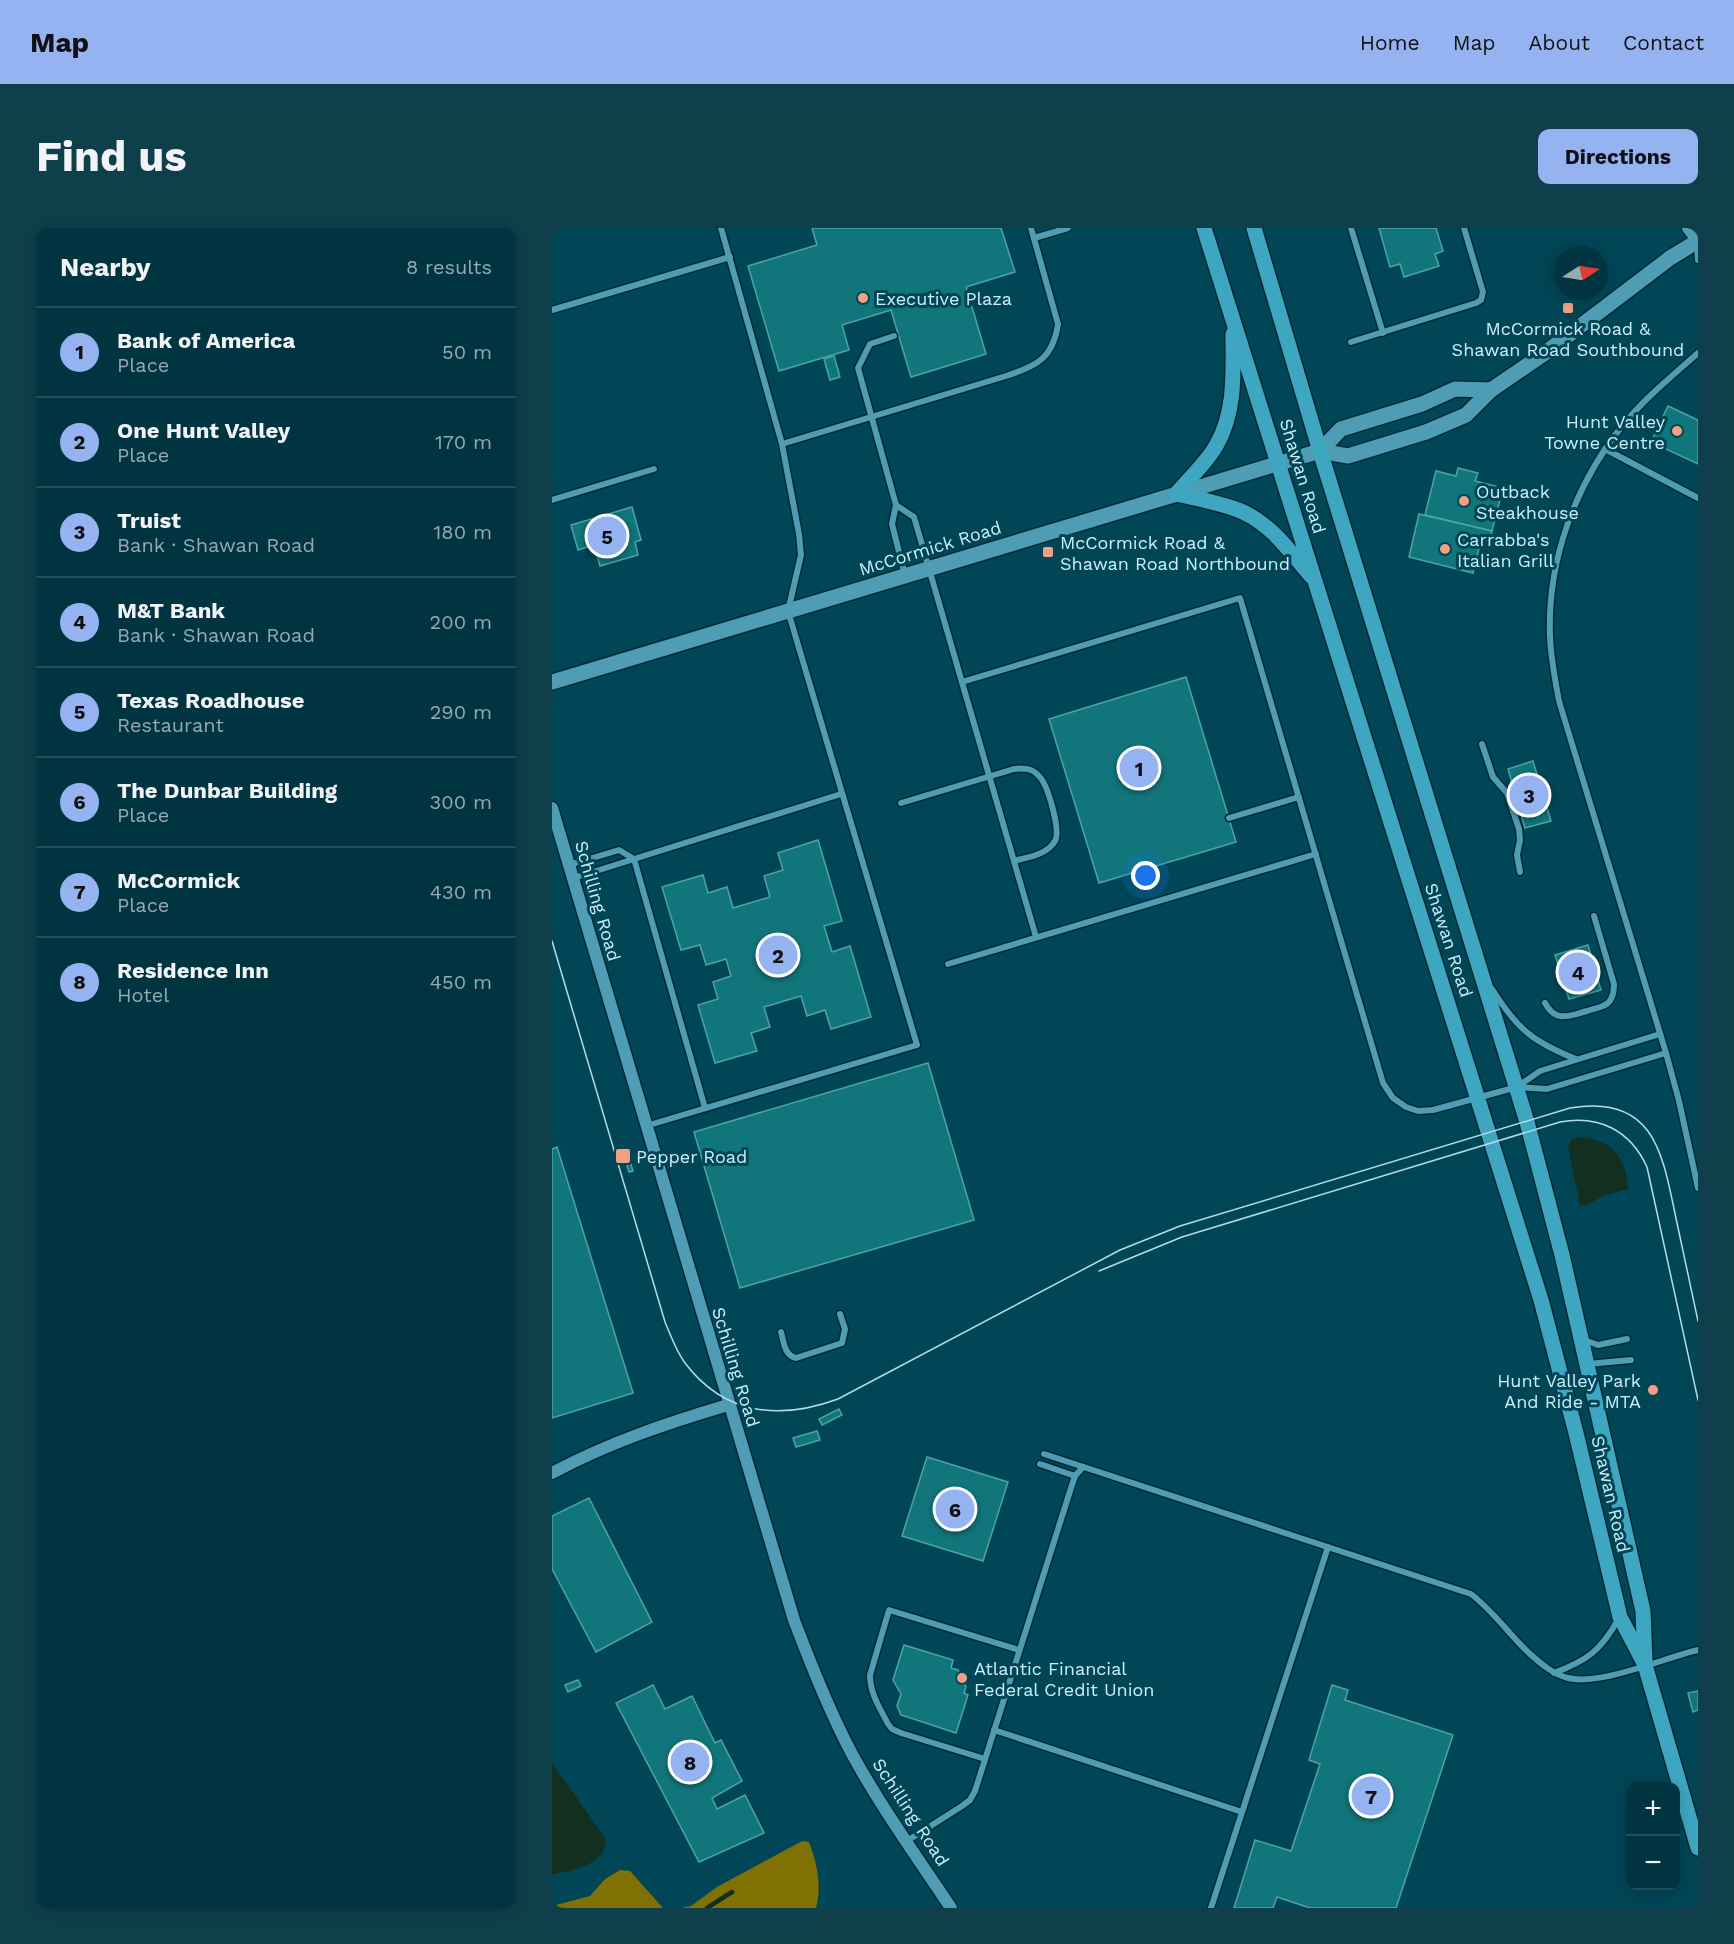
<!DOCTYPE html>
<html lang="en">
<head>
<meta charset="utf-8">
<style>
	:root { --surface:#003440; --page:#0e3f4b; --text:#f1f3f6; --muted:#95aab1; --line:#224f59; --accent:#95b2f1 }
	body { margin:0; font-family:"Work Sans",sans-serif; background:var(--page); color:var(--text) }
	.controls { position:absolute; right:18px; bottom:18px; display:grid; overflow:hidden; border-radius:12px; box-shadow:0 3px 15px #0003 }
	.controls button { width:54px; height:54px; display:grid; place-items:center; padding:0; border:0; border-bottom:2px solid var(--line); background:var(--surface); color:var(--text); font:30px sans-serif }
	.compass { position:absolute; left:1002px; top:18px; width:54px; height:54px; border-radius:50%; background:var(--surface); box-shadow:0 3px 15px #0003; rotate:78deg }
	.you { position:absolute; left:594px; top:648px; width:21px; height:21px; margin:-15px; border:4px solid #fff; border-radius:50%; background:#1a73e8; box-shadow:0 0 0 9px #1a73e833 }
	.badge { display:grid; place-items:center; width:39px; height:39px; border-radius:50%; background:var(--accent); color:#111; font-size:20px; font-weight:700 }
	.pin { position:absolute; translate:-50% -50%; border:3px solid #fff; box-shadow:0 2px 6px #0006 }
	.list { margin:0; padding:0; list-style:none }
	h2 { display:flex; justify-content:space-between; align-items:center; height:78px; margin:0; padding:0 24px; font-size:26px }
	h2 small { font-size:20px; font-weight:400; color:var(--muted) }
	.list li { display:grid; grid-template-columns:39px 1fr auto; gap:18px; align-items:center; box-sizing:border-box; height:90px; padding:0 24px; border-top:2px solid var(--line) }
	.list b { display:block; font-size:22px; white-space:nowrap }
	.list p { margin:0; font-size:20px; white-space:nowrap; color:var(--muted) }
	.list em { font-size:20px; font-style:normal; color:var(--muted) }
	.map { position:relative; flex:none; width:1146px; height:1680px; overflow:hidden; border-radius:12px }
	header { display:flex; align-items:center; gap:36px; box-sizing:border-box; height:84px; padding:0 30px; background:var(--accent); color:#111 }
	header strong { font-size:28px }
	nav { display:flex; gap:33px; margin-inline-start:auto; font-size:21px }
	.intro { display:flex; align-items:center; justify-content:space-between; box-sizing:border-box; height:144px; padding:0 36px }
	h1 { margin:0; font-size:42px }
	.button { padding:15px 27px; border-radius:12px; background:var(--accent); color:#111; font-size:21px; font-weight:700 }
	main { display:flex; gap:36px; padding:0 36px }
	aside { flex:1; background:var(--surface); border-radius:12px; box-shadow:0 3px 15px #0003 }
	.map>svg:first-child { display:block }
	.forest { fill:#807105 }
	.water { fill:#122f20 }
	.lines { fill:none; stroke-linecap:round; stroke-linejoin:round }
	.stream { stroke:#122f20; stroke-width:4.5 }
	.building { fill:#11767b; stroke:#4ca4a8; stroke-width:1.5 }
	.service-casing { stroke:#002a36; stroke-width:9 }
	.minor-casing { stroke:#002a36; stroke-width:15 }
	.secondary-casing { stroke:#002a36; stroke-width:18 }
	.primary-casing { stroke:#002a36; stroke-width:18 }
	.service { stroke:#4f9db4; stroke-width:6 }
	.minor { stroke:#4f9db4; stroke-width:12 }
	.secondary { stroke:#4f9db4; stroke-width:15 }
	.primary { stroke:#3fa6c2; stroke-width:15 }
	.tram { stroke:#b3dce8; stroke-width:1.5 }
	.poi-dot { fill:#f39f83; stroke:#004656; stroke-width:2 }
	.labels { text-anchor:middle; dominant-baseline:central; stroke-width:6; stroke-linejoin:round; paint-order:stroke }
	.poi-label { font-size:18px; fill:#caeffb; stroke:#004656; text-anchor:start }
	.street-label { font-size:18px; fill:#caeffb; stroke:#004656 }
</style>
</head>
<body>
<header>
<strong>Map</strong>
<nav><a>Home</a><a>Map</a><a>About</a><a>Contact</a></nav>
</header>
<div class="intro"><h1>Find us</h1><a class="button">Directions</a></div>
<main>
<aside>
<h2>Nearby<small>8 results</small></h2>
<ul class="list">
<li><span class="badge">1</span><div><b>Bank of America</b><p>Place</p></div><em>50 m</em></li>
<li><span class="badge">2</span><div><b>One Hunt Valley</b><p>Place</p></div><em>170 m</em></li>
<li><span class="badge">3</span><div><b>Truist</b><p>Bank · Shawan Road</p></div><em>180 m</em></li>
<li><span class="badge">4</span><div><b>M&amp;T Bank</b><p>Bank · Shawan Road</p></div><em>200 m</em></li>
<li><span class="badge">5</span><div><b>Texas Roadhouse</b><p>Restaurant</p></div><em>290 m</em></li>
<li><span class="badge">6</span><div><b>The Dunbar Building</b><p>Place</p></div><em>300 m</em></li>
<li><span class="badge">7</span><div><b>McCormick</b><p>Place</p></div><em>430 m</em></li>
<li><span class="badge">8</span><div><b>Residence Inn</b><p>Hotel</p></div><em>450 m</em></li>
</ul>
</aside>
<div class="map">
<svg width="1146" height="1680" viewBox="0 0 1146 1680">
	<rect width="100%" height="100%" fill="#004656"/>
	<g class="forest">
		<path d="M250,1613L257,1614C265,1635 270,1658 264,1680H129L139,1678L165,1659Z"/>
		<polygon points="68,1642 78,1643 111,1680 0,1680 0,1678 38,1668 53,1651"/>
	</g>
	<g class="water">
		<path d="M1029,909C1062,913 1074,930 1076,961L1053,967L1034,977H1028L1016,919L1021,910Z"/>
		<path d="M0,1535L53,1610C57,1637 19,1642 0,1647Z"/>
	</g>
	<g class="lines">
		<polyline class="stream" points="155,1680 180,1664"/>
	</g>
	<g class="building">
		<polygon points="260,0 449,0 463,44 414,59 434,126 359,149 339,82 290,97 297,122 227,143 196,38 265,17"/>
		<polygon points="827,0 884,0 891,23 883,26 887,38 852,49 848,36 838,39"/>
		<polygon points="282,128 288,149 278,152 272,131"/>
		<polygon points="1116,178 1146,192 1146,236 1099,214"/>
		<polygon points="906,240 926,245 923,253 951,260 940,303 873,287 884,243 904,248"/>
		<polygon points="80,279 89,312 83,314 86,327 48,338 42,317 26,322 19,297"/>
		<polygon points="867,286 940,303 937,314 929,312 921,345 857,329"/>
		<polygon points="634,449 684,614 547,655 497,491"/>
		<polygon points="981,533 999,593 973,600 956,541"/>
		<polygon points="266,612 290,693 272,698 280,724 298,718 319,789 279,801 273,782 255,788 249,768 212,779 218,799 199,805 205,823 163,835 146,777 166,771 161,754 179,748 174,731 154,737 148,717 129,722 110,659 151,647 156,665 175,659 181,680 218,669 212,648 231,642 226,625"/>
		<polygon points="1036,717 1049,762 1017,771 1003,727"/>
		<polygon points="376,835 422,992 188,1060 142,904"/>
		<polygon points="5,919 81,1165 0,1190 0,921"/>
		<polygon points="77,930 81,943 77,944 73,931"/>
		<polygon points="287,1181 290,1187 270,1197 267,1191"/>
		<polygon points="265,1203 268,1212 244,1219 241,1210"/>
		<polygon points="375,1229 456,1254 431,1333 350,1308"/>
		<polygon points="37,1270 100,1394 44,1424 0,1341 0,1288"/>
		<polygon points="352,1417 401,1432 399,1440 406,1442 414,1459 412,1465 416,1467 404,1505 349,1487 345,1478 349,1466 341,1452"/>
		<polygon points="26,1452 29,1458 16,1464 13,1457"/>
		<polygon points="101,1457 113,1481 140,1468 163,1515 169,1512 190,1553 160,1570 165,1581 193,1567 212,1605 147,1634 64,1475"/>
		<polygon points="780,1457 796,1462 793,1472 901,1507 844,1680 758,1680 725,1669 721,1680 682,1680 703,1612 739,1623 768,1536 757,1532"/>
		<polygon points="1146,1463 1146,1482 1141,1484 1136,1465"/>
	</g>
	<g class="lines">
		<defs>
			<g id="service">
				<polyline points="799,0 831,105"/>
				<polyline points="482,10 516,0"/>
				<polyline points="1145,16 1146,32"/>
				<polyline points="0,82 178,29"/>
				<polyline points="342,108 318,116 306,140 344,277"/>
				<polyline points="799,114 924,75 929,72 931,64 912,0"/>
				<path d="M1146,125C1120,148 1092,171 1070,198C1023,257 995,333 998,409C999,431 1003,452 1007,473L1114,825L1127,873L1146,960"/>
				<path d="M230,216L454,148C485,138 501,130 506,96L479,0"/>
				<polyline points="1053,221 1146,270"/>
				<polyline points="0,272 102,241"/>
				<polyline points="353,348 340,296 344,277 362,289 484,709"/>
				<polyline points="410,454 688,370 831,855 841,870 854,879 866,883 881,882 965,859 988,843 1108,806"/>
				<polyline points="930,516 941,549 955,565 967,601 968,612 965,627 968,644"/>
				<path d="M349,575L462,541C472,540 480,540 487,548C496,557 509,603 503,613C495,627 476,629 462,633"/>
				<polyline points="677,590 747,569"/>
				<polyline points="17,637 67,622 82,631 22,650"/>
				<polyline points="396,736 764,626"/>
				<path d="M940,761C965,801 981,814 1024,831"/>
				<path d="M993,775C1004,795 1016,788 1035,783C1040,781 1048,780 1053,777C1061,773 1062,764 1062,756L1042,688"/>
				<polyline points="965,859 995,861 1114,825"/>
				<polyline points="153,880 82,631 289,566"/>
				<polyline points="94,898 365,817 236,383 249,327 247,306 230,216 169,0"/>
				<path d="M229,1104C232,1114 232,1127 244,1130L290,1115L293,1101L288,1086"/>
				<polyline points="1032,1112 1046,1117 1075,1111"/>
				<polyline points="1036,1136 1079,1132"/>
				<path d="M492,1226L919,1366C941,1383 957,1406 977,1425C989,1436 1001,1446 1016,1450C1048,1458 1112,1430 1146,1422"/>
				<polyline points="488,1236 523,1248"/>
				<path d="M1002,1445C1036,1432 1048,1423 1066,1392"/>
				<polyline points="442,1502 690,1584"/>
				<path d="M433,1531L349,1505L340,1501L336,1496C328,1480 318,1466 318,1447L337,1382L467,1422"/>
				<polyline points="355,1613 410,1578 418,1572 423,1563 519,1260 523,1248 531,1239"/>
				<polyline points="659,1680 776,1319"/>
			</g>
			<g id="minor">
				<polyline points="1136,0 1146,13"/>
				<path d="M0,580L242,1392C259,1437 277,1483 300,1526C329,1579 365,1629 399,1680"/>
				<path d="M0,1245C56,1215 115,1195 176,1177"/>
			</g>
			<g id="secondary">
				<polyline points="768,223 789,201 870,176 903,161 939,162"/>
				<polyline points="0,454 768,223 796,228 874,204 914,187 939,162 993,125 1118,30 1146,13"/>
			</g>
			<g id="primary">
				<polyline points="652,0 989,1072 1024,1205 1068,1389 1093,1437 1146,1620"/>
				<polyline points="702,0 768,223 975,894 1010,1027 1091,1383 1093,1434"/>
				<path d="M681,106C681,143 684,182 665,216C655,235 637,250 624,266C646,271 670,275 691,284C720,297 739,325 759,348"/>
			</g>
		</defs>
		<use href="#service" class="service-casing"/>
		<use href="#minor" class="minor-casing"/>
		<use href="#secondary" class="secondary-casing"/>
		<use href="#primary" class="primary-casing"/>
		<use href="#service" class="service"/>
		<use href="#minor" class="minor"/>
		<use href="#secondary" class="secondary"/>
		<use href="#primary" class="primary"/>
		<g class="tram">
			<path d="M0,713L113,1094C119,1108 124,1123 133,1135C173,1188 229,1192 286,1171L568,1022L628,998L1018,880C1105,865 1111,930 1125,995C1132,1028 1139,1061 1146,1093"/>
			<path d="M547,1043L630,1009L1008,894C1047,887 1078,902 1095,939L1146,1172"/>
		</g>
	</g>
	<g class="poi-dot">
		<circle cx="311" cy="70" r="6"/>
		<rect x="1010" y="74" width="12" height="12" rx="3"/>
		<circle cx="1125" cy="203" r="6"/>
		<circle cx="912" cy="273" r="6"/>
		<circle cx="893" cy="321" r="6"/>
		<rect x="490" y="318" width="12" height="12" rx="3"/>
		<rect x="63" y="920" width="16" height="16" rx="3"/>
		<circle cx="1101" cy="1162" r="6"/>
		<circle cx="410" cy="1450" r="6"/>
	</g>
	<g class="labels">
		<g class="poi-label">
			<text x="323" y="70">Executive Plaza</text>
			<text x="1016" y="100" text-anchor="middle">McCormick Road &amp;<tspan x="1016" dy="21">Shawan Road Southbound</tspan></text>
			<text x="1113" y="193" text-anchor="end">Hunt Valley<tspan x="1113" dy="21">Towne Centre</tspan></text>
			<text x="924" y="263">Outback<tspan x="924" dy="21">Steakhouse</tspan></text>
			<text x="905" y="311">Carrabba's<tspan x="905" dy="21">Italian Grill</tspan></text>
			<text x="508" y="314">McCormick Road &amp;<tspan x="508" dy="21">Shawan Road Northbound</tspan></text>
			<text x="84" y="928">Pepper Road</text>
			<text x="1089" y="1152" text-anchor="end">Hunt Valley Park<tspan x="1089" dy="21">And Ride - MTA</tspan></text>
			<text x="422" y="1440">Atlantic Financial<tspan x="422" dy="21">Federal Credit Union</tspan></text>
		</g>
		<g class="street-label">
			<text transform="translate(751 248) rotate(73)">Shawan Road</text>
			<text transform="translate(378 320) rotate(-17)">McCormick Road</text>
			<text transform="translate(46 673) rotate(74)">Schilling Road</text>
			<text transform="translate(897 712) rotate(72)">Shawan Road</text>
			<text transform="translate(184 1139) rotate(73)">Schilling Road</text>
			<text transform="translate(1059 1266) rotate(77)">Shawan Road</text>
			<text transform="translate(359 1584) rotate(57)">Schilling Road</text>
		</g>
	</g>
</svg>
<div class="controls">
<button>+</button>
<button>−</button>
</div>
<svg class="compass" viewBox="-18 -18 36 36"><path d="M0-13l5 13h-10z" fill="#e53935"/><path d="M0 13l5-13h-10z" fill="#95aab1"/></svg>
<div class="you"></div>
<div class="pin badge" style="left:587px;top:540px">1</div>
<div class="pin badge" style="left:226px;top:727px">2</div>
<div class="pin badge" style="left:977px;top:567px">3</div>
<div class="pin badge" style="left:1026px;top:744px">4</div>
<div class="pin badge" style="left:55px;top:308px">5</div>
<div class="pin badge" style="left:403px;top:1281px">6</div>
<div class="pin badge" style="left:819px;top:1568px">7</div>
<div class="pin badge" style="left:138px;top:1534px">8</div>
</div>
</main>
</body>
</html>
